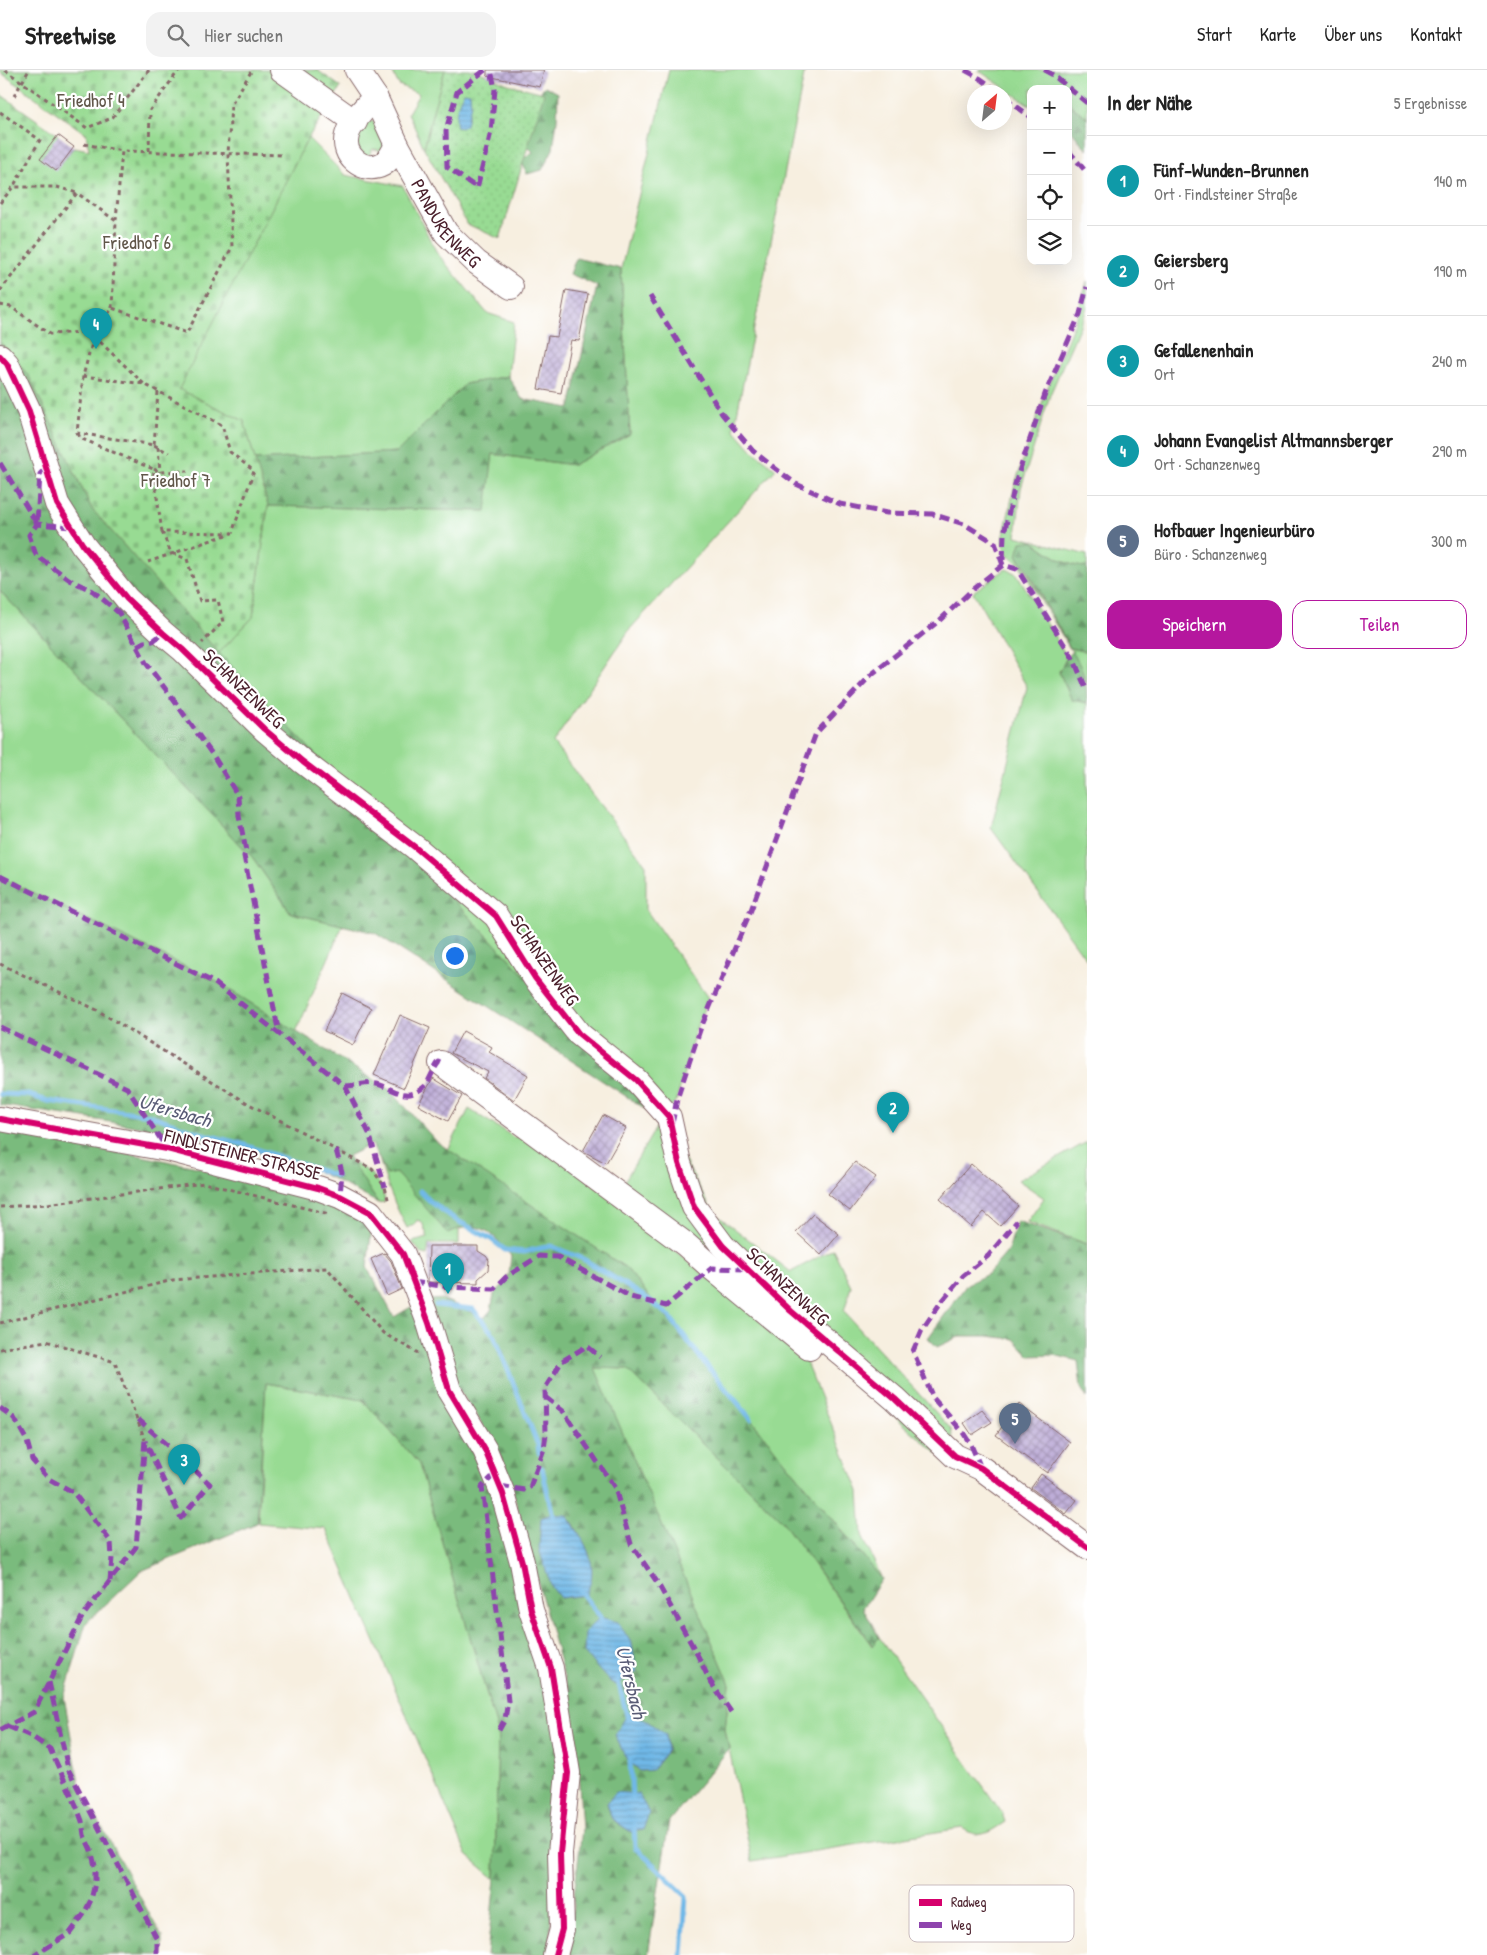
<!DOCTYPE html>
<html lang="de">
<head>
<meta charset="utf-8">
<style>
	:root { --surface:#fff; --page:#f2f2f2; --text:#222; --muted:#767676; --line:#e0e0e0; --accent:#b5179e }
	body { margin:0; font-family:"Patrick Hand",sans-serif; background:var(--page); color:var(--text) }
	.controls { position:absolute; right:15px; top:15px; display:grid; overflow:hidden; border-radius:10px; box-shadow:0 5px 20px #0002 }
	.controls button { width:45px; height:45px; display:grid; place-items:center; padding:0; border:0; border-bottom:1px solid var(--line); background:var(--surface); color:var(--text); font:25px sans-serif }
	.compass { position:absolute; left:967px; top:15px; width:45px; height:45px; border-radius:50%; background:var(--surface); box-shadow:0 5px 20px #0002; rotate:28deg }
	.you { position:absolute; left:454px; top:885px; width:18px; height:18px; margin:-12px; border:4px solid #fff; border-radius:50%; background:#1a73e8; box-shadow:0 0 0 8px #1a73e833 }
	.badge { display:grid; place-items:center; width:32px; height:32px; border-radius:50%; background:var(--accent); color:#fff; font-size:16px; font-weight:700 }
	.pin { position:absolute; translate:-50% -41px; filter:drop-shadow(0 1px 2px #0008) }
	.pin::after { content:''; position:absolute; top:26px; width:18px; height:15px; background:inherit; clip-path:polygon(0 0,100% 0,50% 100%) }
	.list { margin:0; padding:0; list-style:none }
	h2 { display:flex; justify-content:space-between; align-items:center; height:65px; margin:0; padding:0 20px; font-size:21px }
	h2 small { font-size:16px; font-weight:400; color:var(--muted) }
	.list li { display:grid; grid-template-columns:32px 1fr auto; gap:15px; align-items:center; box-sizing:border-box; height:90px; padding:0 20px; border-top:1px solid var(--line) }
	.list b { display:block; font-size:19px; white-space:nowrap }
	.list p { margin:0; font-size:16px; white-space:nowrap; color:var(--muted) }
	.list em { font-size:16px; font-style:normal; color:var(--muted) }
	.actions { display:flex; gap:10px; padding:15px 20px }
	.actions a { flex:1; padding:11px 0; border:1px solid var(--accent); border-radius:15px; text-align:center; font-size:18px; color:var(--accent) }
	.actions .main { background:var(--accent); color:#fff }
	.icon { flex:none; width:28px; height:28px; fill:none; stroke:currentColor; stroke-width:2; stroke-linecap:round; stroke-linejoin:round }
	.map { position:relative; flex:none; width:1087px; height:1885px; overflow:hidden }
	header { display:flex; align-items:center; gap:30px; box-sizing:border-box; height:70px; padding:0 25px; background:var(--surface); border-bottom:1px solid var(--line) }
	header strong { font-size:24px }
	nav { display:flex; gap:28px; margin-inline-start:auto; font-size:18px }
	.search { width:350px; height:45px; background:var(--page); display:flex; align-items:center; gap:12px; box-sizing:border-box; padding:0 18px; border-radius:15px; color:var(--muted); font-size:19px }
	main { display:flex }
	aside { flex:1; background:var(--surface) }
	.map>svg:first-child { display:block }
	.grass { fill:#98db93; stroke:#717d5f }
	.forest { fill:url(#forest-firs); stroke:#626d54; fill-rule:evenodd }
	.cemetery { fill:url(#cemetery-stones); stroke:#717d5f }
	.garden { fill:url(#garden-dots); stroke:#717d5f }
	.water { fill:url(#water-rules); stroke:#5c6c89 }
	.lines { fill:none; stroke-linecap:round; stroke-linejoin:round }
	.stream { stroke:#6fb8e7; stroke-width:5 }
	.building { fill:url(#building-cross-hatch) }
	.minor-casing { stroke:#87686a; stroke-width:26 }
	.path { stroke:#87686a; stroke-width:3; stroke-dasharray:4 4; stroke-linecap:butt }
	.minor { stroke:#fff; stroke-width:24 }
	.quiet { stroke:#8e44ad; stroke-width:5; stroke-dasharray:10 5; stroke-linecap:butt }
	.cycleway-casing { stroke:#fff; stroke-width:9 }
	.cycleway { stroke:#d6006c; stroke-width:6 }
	.labels { text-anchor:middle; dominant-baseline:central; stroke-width:4.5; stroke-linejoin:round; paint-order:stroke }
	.park-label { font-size:19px; fill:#61574a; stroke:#fff }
	.street-label { font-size:19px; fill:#4a1f2b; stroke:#fff }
	.water-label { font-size:20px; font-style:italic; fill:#595c76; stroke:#fff }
	.key { fill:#fff; stroke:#c9bcbf; stroke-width:1 }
	.key-label { font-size:14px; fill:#4a1f2b }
</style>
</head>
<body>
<header>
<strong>Streetwise</strong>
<div class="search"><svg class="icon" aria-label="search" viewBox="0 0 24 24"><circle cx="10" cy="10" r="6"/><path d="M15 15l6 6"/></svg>Hier suchen</div>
<nav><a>Start</a><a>Karte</a><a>Über uns</a><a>Kontakt</a></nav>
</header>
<main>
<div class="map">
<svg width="1087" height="1885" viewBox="0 0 1087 1885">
	<defs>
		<pattern id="forest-firs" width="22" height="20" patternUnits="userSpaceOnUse" patternTransform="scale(1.25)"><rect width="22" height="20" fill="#7abb7d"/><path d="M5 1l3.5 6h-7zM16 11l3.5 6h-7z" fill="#669767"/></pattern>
		<pattern id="cemetery-stones" width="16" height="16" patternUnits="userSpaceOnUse" patternTransform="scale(1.25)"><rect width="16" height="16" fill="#98db93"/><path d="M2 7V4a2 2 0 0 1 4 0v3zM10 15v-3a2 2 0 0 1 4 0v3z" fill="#84bc7f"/></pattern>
		<pattern id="garden-dots" width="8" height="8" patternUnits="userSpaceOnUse" patternTransform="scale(1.25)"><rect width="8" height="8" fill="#98db93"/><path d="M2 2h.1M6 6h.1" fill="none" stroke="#84bc7f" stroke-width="1.8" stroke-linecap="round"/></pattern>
		<pattern id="water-rules" width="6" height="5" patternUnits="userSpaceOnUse" patternTransform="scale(1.25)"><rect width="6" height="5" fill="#6fb8e7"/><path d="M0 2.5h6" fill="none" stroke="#5d95bb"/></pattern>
		<pattern id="building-cross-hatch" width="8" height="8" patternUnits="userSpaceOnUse" patternTransform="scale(1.25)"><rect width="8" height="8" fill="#beadd8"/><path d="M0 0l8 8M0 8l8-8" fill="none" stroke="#9c8caf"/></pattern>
	</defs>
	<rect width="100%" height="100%" fill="#fff"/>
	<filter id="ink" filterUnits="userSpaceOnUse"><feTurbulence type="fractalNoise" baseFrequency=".02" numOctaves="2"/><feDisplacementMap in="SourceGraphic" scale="10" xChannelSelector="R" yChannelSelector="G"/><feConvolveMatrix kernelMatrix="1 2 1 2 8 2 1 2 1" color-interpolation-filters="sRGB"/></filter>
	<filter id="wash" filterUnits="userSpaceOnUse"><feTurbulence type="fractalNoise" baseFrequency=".0096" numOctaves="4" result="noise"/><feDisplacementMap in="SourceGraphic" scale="20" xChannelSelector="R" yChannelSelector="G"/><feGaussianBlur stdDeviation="1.12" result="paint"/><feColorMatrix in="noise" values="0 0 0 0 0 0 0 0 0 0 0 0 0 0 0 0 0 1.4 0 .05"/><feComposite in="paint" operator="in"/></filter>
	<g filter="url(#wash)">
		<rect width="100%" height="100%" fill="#f7efe0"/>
		<g class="grass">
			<polygon points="391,0 427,0 427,2 430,0 445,0 433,41 424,78 408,43 419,24 399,15"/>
			<polygon points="669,0 805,0 734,359 753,381 776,399 630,559 553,673 646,795 646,840 708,928 695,961 677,1029 662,1049 713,1142 791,1202 833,1179 851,1216 844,1242 951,1359 955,1386 940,1386 690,1168 621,1117 661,1049 219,583 253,547 268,436 485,441 492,384 573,395 630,364 621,199"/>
			<path d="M978,0H1087V47C1072,37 1068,37 1068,19H1031V36Z"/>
			<polygon points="371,51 379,55 388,74 381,83 379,80 373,79 366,89 352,70 362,55"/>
			<polygon points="308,68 345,105 403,116 437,183 487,243 514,252 508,306 465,314 397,382 255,390 244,351 178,319 235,207"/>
			<path d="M1087,211V236L1085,244L1050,325L1021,418L1016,466L1087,485V497C1066,497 1048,482 1032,471L1017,485L1070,578L1087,582V613L1078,592L1019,494L1007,484L1003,475L1004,464L1015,414L1045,324L1078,244Z"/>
			<polygon points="1006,499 1017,504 1067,587 1059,602 1072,630 1087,633 1087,890 991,758 1027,617 973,522"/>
			<polygon points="0,521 253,788 291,843 343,855 296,962 217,912 0,807"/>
			<polygon points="469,1039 515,1068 521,1060 545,1075 803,1285 859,1421 862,1465 882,1509 626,1198 448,1080"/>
			<polygon points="1087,1072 1087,1174 1027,1152 1044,1128 1018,1110"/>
			<path d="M379,1088L387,1105L396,1103L459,1158V1174H429L427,1185L421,1183L412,1172L428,1168L422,1152L417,1150L414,1155L407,1158C395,1136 386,1113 379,1088Z"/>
			<path d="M351,1092C371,1102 382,1110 385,1132L378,1133Z"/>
			<path d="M594,1298L627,1299L782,1451L872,1576L879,1567L1002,1743L1005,1752C988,1763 980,1770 962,1758L752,1791L725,1659L730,1614Z"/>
			<polygon points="266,1313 363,1330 419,1394 498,1662 495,1809 467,1785 326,1459 258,1453"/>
		</g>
		<g class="forest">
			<polygon points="545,16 558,23 557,50 553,79 542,100 527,104 521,90 533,82 524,73 542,19"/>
			<polygon points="1068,32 1072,37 1087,47 1087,80 1068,57"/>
			<polygon points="576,188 621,199 630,364 573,395 493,384 486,441 268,436 255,390 397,382 465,314 508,306 522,329 570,338 597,216 570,204"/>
			<polygon points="0,272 29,306 92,439 219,583 661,1049 375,863 291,843 253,788 0,521"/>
			<path d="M1032,471C1048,482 1066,497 1087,497V582L1070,578L1026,498L1017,485L1021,472Z"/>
			<path d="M1072,581C1084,601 1087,611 1087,633L1072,630L1059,602L1067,587Z"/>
			<path d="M0,807L217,912L390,1020L437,1072L626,1198L882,1509L863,1538L879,1567L873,1576L782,1451L627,1299L595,1298L730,1614L725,1659L729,1679L669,1751L648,1885H567L582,1759L577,1683L568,1622L506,1396L477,1346L456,1316L428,1230L443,1229L484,1248L491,1240L494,1224L503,1215L509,1204L511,1186C489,1159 482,1150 447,1163L396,1103L387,1105L372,1074L348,1086L378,1133C353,1120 329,1105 303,1096C207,1063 99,1051 0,1035ZM566,1445L576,1458L589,1484L586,1525L560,1528ZM632,1574L637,1602L616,1615ZM666,1665L667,1681L652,1700L640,1701L626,1688ZM607,1733L643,1760L631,1762L612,1749Z"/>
			<polygon points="0,1058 192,1096 321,1126 372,1157 367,1197 394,1247 416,1234 491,1408 559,1679 549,1885 487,1885 495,1809 498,1662 419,1394 363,1330 266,1313 257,1453 141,1501 86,1553 64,1627 80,1717 162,1867 162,1885 0,1885"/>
			<polygon points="1017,1151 1087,1174 1087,1328 1081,1318 1078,1291 1054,1285 1030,1286 1014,1269 987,1266 961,1266 937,1277 928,1268 967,1214 988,1204 1008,1181"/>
		</g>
		<polygon class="cemetery" points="0,0 317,0 341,17 308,68 179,319 244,351 268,436 253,547 219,583 92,439 29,306 0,272 0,24 58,65 56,100 74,77 89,80 86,64 0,2"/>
		<polygon class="garden" points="445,0 475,0 508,14 544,23 500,169 467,154 424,78 433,41"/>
		<g class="water">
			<path d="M464,22L470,23L471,34L466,55L461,58L457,57C454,48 458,30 464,22Z"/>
			<path d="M551,1444L566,1445C580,1463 596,1487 591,1510C590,1515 588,1520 586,1525L560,1528L551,1516L539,1479L541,1448Z"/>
			<polygon points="600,1547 618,1552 632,1574 637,1602 616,1615 609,1611 584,1583 585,1562"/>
			<polygon points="628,1643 647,1651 666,1665 667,1681 652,1700 640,1701 626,1688 615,1665"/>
			<polygon points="616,1722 639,1724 649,1743 643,1760 631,1762 612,1749 607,1733"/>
		</g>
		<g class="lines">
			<g class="stream">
				<polyline points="0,1024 28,1025 48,1031 150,1045 203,1064 242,1074 336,1106"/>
				<polyline points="420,1121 431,1132 456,1150 491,1169 505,1180 524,1182 551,1176 583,1189 648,1229 669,1246 703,1291 751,1349"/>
				<polyline points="436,1235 473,1239 494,1265 538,1375 539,1383"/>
				<polyline points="542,1398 554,1450"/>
				<polyline points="580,1521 600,1547 602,1553"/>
				<polyline points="617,1607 628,1649"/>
				<polyline points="630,1688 632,1729"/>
				<polyline points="634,1755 635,1777 686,1826 682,1885"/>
			</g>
		</g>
		<g id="blocks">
			<g class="building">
				<polygon points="487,0 544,0 540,17 487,6"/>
				<polygon points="58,65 74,77 56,101 40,89"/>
				<polygon points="566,220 588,224 579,271 571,270 561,323 538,319 548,266 557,267"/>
				<polygon points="342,923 371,938 353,975 324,961"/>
				<polygon points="400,945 430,958 404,1018 374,1005"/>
				<polygon points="463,961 492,977 489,982 528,1005 514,1030 484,1008 488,1002 451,983"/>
				<polygon points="433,1008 462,1026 448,1051 418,1035"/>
				<polygon points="603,1045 626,1058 606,1093 583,1081"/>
				<polygon points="855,1092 876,1107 850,1141 828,1124"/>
				<polygon points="971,1094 1018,1136 1000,1156 984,1142 971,1157 940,1129"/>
				<polygon points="813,1144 839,1164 821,1185 796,1162"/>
				<polygon points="429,1176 478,1176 478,1181 486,1186 489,1190 488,1200 478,1209 478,1213 428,1212"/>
				<polygon points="384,1183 391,1191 402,1219 387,1226 371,1189"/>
				<polygon points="1019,1334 1070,1372 1047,1403 996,1365"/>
				<polygon points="982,1340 992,1352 972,1365 964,1353"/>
				<polygon points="1041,1404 1077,1430 1066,1444 1031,1418"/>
			</g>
		</g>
	</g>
	<g filter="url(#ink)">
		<use href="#blocks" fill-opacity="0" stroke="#87686a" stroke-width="1"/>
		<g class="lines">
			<defs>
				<g id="minor">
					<polyline points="282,0 355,52"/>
					<path id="s1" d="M357,0L375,27L397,75L446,163L476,192L511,217"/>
					<path d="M375,27C366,37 351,51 347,65C341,85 363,105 383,94C390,90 393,82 397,75"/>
					<polyline points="0,286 7,294 29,341 57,434 83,475 127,529 163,563 182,579 264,659 303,692 416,778 496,846 535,908 579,964 636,1010 669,1047 679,1093 694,1137 723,1176 791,1241 895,1329 955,1386 981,1398 1087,1477"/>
					<polyline points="441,993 685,1174 712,1198 809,1278"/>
					<polyline points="0,1049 167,1079 318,1118 340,1126 370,1142 403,1184 429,1253 449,1320 485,1380 503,1424 522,1492 531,1540 551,1598 568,1703 560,1783 562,1859 555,1885"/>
				</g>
			</defs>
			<use href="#minor" class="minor-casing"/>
			<g class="path">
				<polyline points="5,0 87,58 112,48 149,0"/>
				<polyline points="14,26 29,0"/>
				<polyline points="0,42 40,70 13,117"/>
				<polyline points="84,74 122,81"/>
				<polyline points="149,81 150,40 179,0"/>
				<polyline points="0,133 13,117 57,117 77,123"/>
				<polyline points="116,150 122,81 284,85"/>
				<polyline points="0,221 77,123 116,151 112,238"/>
				<polyline points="0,235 11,237 50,264 82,262 94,266 144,314 222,355 230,382 254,401 232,463"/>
				<polyline points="83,306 144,314"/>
				<polyline points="158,322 154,375 77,363 83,306 94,266 112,238 187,263 232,177 228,84 231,35 252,0"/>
				<polyline points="78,363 80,368 153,399 162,462 232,463 148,492"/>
				<polyline points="154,375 169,383"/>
				<polyline points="158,377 160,402"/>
				<polyline points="154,399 160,402 188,401"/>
				<polyline points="162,462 171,483 187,489 200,531 218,530 223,552 202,573"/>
				<polyline points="0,894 97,940 249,1034 372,1099 385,1117 389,1133"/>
				<polyline points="0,1137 47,1134 204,1113 329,1144"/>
				<polyline points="0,1253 173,1210 327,1198 383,1263 418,1283"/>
				<polyline points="0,1279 46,1271 115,1292 145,1370"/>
			</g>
			<use href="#minor" class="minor"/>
			<g class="quiet">
				<polyline points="485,0 457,22 446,60 447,97 477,118 491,62 495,19 491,0"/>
				<polyline points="965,0 981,9 999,22"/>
				<polyline points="1044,0 1053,5 1087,33"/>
				<polyline points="1004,27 1031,47"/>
				<polyline points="1068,80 1087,103"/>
				<polyline points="650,226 722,344 753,381 776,399 796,414 840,434 887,443 932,444 964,454 995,473 1003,495"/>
				<polyline points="0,393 37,454 40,404 46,398"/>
				<polyline points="72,457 37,454 29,465 36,485 70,510 93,521 119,543 146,593 173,629 214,687 238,726 239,746 246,781 244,786 279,964"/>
				<polyline points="1003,490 1004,464 1015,414 1045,324 1080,244 1087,217"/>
				<polyline points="137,576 144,572 153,571 163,563"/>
				<polyline points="0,806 215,913 345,1016 369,1063 385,1117"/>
				<polyline points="0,957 127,1018 167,1079"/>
				<path d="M345,1016C355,1016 368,1012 377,1014C396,1019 406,1033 425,1016C429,1012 433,999 439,992L441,993"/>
				<polyline points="672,1054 677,1029 700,960 751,840 816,663 872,604 940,550 973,519 1003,495 1017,499 1074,590 1087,621"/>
				<polyline points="336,1080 342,1102 340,1126"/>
				<polyline points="413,1212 449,1217 494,1219 506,1207 539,1186 558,1187 631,1227 666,1236 712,1198 747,1199"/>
				<polyline points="545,1327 563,1341 615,1418 631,1474 657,1512 697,1584 710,1611 731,1642"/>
				<polyline points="0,1338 14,1348 27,1371 32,1390 49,1409 73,1422 111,1472 112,1488 110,1511"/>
				<polyline points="138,1349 210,1414 181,1448 145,1371"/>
				<polyline points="981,1398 971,1375 962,1361 933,1328 913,1281 922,1260 939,1235 963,1206 988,1186 1017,1151"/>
				<polyline points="495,1404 482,1417 508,1631 505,1649 498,1662"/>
				<polyline points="500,1416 524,1420 530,1417 544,1379 546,1364 545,1318 562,1291 587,1276 600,1287"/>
				<polyline points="49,1612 68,1699 157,1869 157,1885"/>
				<polyline points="7,1656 31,1666 50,1679 76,1735 82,1751 84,1765 91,1780 95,1796 95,1813 91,1830 84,1844 70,1863 35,1885"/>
				<polyline points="0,1660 34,1642 82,1547 136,1477 145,1370"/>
			</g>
			<defs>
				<g id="cycleway">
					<polyline points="0,286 7,294 29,341 57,434 83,475 127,529 163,563 182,579 264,659 303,692 416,778 496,846 535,908 579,964 636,1010 669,1047 679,1093 694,1137 723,1176 791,1241 895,1329 955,1386 981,1398 1087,1477"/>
					<polyline points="0,1049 167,1079 318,1118 340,1126 370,1142 403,1184 429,1253 449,1320 485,1380 503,1424 522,1492 531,1540 551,1598 568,1703 560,1783 562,1859 555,1885"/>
				</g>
			</defs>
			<use href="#cycleway" class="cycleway-casing"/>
			<use href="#cycleway" class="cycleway"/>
		</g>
	</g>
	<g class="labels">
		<g class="park-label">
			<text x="91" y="30">Friedhof 4</text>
			<text x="137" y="172">Friedhof 6</text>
			<text x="176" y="410">Friedhof 7</text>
		</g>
		<g class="street-label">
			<text stroke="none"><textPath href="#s1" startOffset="178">PANDURENWEG</textPath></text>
			<text transform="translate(244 618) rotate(44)">SCHANZENWEG</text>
			<text transform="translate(545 890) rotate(55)">SCHANZENWEG</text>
			<text transform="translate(243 1084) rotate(14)">FINDLSTEINER STRASSE</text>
			<text transform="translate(788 1216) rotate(43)">SCHANZENWEG</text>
		</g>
		<g class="water-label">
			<text transform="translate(175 1040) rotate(16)">Ufersbach</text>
			<text transform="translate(632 1612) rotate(76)">Ufersbach</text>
		</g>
	</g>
	<rect x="909" y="1815" width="165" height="57" rx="8" class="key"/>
	<rect x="919" y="1829" width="23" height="7" fill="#d6006c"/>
	<rect x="919" y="1852" width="23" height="6" fill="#8e44ad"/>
	<g class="key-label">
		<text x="951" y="1837">Radweg</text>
		<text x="951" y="1860">Weg</text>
	</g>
</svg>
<div class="controls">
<button>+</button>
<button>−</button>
<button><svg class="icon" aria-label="locate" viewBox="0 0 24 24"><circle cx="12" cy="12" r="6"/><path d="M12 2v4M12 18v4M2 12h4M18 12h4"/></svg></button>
<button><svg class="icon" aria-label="layers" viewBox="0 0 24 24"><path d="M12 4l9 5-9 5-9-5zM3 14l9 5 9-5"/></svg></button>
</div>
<svg class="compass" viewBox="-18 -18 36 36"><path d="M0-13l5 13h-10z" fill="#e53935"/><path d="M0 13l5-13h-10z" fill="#767676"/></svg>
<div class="you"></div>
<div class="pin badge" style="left:448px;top:1224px;background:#0f9aa8">1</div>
<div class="pin badge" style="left:893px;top:1063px;background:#0f9aa8">2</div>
<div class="pin badge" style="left:184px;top:1415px;background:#0f9aa8">3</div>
<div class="pin badge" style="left:96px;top:279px;background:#0f9aa8">4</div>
<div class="pin badge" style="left:1015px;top:1374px;background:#5c6f8a">5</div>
</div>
<aside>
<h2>In der Nähe<small>5 Ergebnisse</small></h2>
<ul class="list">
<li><span class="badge" style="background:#0f9aa8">1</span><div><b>Fünf-Wunden-Brunnen</b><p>Ort · Findlsteiner Straße</p></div><em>140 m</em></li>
<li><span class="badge" style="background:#0f9aa8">2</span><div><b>Geiersberg</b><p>Ort</p></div><em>190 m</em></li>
<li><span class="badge" style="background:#0f9aa8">3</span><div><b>Gefallenenhain</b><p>Ort</p></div><em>240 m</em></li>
<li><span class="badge" style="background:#0f9aa8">4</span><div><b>Johann Evangelist Altmannsberger</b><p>Ort · Schanzenweg</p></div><em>290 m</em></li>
<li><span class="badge" style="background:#5c6f8a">5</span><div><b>Hofbauer Ingenieurbüro</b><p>Büro · Schanzenweg</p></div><em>300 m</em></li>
</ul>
<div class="actions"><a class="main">Speichern</a><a>Teilen</a></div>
</aside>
</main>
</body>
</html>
